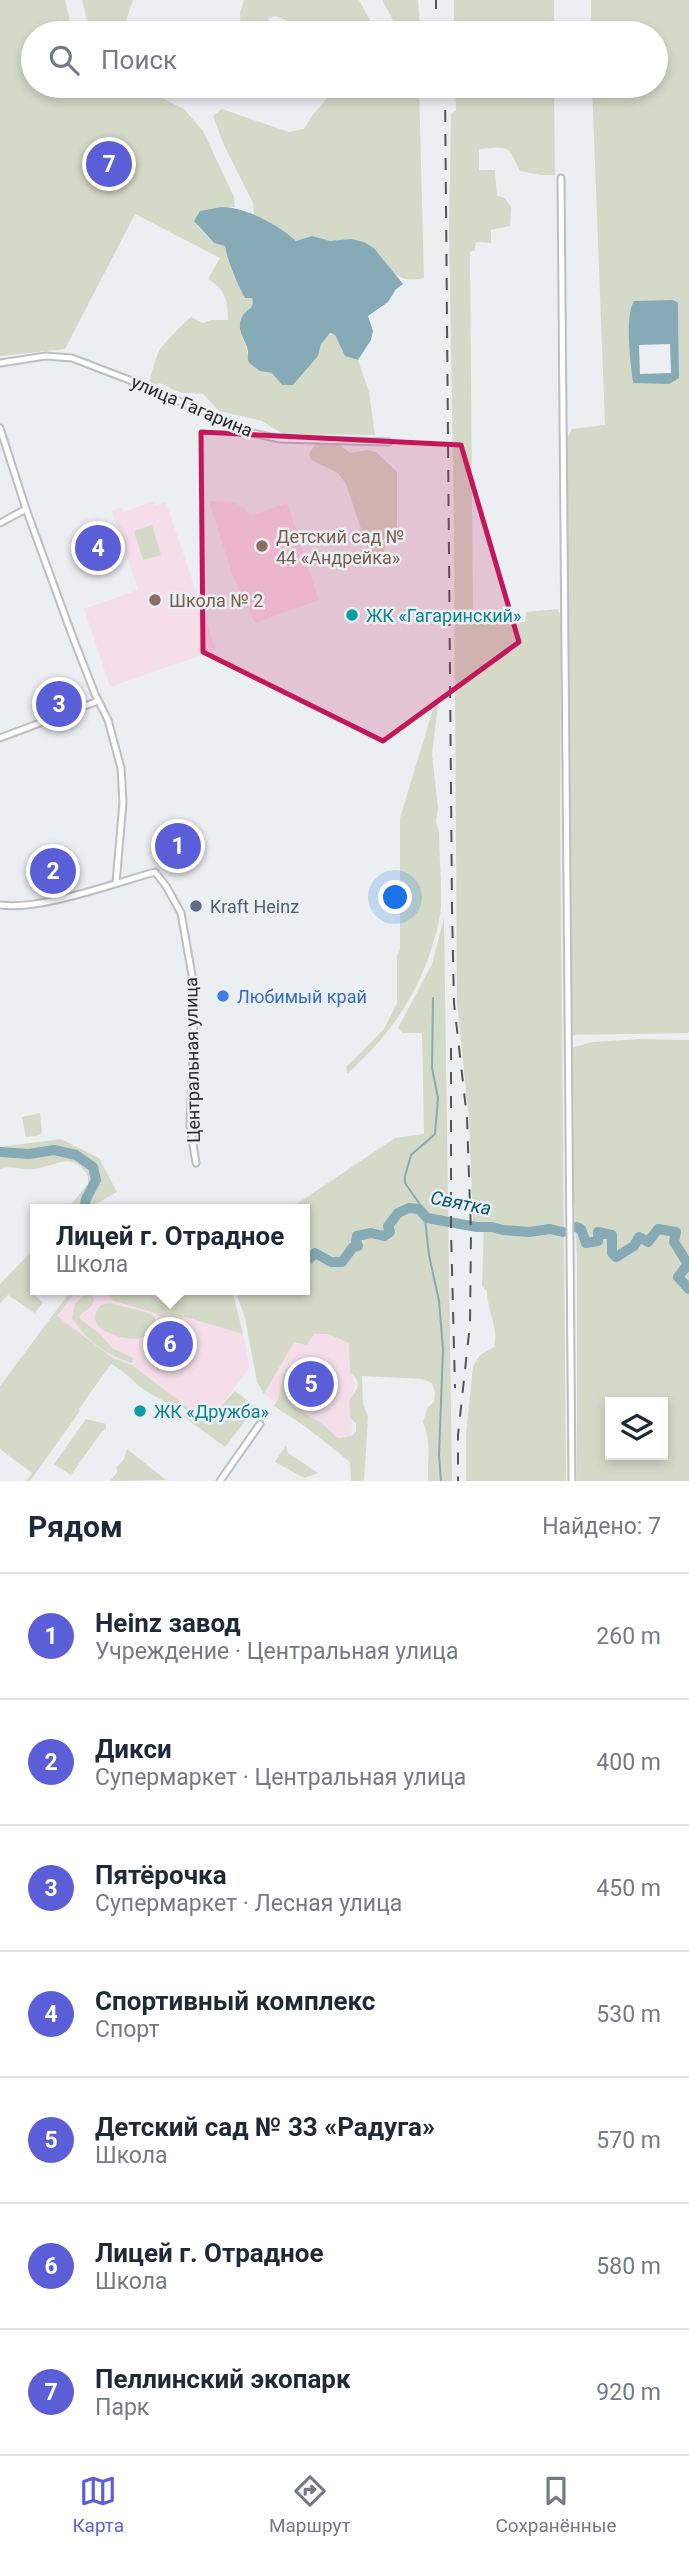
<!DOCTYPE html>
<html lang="ru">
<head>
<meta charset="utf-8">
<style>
	:root { --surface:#fff; --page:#f2f2f3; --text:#1f2937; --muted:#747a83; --line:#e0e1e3; --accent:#5a5fd7 }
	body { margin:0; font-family:Roboto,sans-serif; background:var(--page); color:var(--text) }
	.controls { position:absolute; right:21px; bottom:21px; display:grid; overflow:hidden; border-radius:0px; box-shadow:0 4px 10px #0003 }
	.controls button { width:63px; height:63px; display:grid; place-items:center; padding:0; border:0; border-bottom:2px solid var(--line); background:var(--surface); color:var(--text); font:35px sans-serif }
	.you { position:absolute; left:396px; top:898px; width:24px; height:24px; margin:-18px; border:5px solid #fff; border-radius:50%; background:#1a73e8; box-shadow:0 0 0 10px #1a73e833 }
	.badge { display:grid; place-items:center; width:46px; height:46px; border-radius:50%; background:var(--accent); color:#fff; font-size:23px; font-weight:700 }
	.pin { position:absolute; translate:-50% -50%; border:4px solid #fff; box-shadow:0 2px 7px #0006 }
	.popup { position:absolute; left:30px; top:1204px; width:280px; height:91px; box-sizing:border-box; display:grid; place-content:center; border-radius:0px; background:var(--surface); filter:drop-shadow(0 2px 5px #0005); font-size:23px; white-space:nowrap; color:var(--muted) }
	.popup b { font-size:26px; color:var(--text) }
	.popup::after { content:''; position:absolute; left:50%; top:100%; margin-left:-14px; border:14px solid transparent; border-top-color:var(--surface) }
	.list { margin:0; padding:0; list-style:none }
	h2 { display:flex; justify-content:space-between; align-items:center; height:91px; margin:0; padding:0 28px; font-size:30px }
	h2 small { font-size:23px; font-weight:400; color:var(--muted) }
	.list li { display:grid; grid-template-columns:46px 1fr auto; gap:21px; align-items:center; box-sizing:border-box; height:126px; padding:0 28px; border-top:2px solid var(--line) }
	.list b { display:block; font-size:26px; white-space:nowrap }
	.list p { margin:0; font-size:23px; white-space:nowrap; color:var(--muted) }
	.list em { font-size:23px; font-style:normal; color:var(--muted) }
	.icon { flex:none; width:38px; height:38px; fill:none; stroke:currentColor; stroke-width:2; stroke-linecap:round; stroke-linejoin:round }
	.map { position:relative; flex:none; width:689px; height:1481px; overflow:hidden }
	.search { position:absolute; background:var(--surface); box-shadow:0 4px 10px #0003; left:21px; right:21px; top:21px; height:77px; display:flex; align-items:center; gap:18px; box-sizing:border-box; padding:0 24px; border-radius:38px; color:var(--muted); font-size:26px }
	.sheet { height:973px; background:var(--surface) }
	nav { display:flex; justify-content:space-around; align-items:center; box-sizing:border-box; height:98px; border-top:2px solid var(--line); background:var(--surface); font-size:19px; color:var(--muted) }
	nav a { display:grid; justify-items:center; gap:4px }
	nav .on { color:var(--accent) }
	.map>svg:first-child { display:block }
	.education { fill:#f5dee9 }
	.green { fill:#d4dac7; fill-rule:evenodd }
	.water { fill:#86abb6; fill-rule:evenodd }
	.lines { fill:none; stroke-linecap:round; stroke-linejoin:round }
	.stream { stroke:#86abb6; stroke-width:2 }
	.river { stroke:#86abb6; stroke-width:10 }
	.street-casing { stroke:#bcbfc1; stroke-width:9 }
	.street { stroke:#fff; stroke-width:5 }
	.rail { stroke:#545557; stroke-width:2; stroke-dasharray:12 12; stroke-linecap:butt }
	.marked { fill:#c2185b; fill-opacity:0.2; stroke:#c2185b; stroke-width:5; stroke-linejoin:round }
	.education-dot { fill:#8d6e63; stroke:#eceff2; stroke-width:2.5 }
	.culture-dot { fill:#0f9aa8; stroke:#eceff2; stroke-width:2.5 }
	.service-dot { fill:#5c6f8a; stroke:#eceff2; stroke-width:2.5 }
	.shop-dot { fill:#3f7fe0; stroke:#eceff2; stroke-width:2.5 }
	.labels { text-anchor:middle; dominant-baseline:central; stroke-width:5; stroke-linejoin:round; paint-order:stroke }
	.street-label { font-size:18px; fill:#28292a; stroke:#eceff2 }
	.education-label { font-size:18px; fill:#785e54; stroke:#eceff2; text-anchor:start }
	.culture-label { font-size:18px; fill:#0d838f; stroke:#eceff2; text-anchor:start }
	.service-label { font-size:18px; fill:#4e5e75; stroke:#eceff2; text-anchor:start }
	.shop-label { font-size:18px; fill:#366cbe; stroke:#eceff2; text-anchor:start }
	.water-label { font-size:19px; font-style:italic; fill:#0a5868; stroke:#eceff2 }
</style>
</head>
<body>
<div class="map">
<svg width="689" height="1481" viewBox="0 0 689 1481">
	<rect width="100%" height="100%" fill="#eceff2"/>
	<g class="education">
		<polygon points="153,501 155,506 166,502 216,650 110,687 84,609 138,590 112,511 122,507 124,512"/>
		<polygon points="209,501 234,502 244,508 250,516 287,503 319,600 255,623 233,577"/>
		<polygon points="77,1290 111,1290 177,1314 243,1334 250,1367 219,1408 191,1410 132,1365 113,1358 57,1316"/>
		<polygon points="355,1326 351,1453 264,1394 292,1343 309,1329"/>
	</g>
	<g class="green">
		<path d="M0,0H65L73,33H33V86H137L184,109L203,131L234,197L235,207H221L197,226L214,243L225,246C226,256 239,289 245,298H252C254,310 246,308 242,317C235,329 245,340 247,351C248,355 247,359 249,363L263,372L272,373L282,385H293L318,356L321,344L326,334L335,335L345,356L358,360L369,392L375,435L283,434L262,421L219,411L203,394C195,393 181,394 174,390C163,384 161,381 148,386C151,375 154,362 159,351C162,345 185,322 191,317L203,323L211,320H228C228,300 225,289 208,279L220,258L135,214L65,349L0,356Z"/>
		<polygon points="82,0 133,0 124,27 116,25 113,33 90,31"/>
		<polygon points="244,0 359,0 377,33 314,33 276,16 269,18 264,33 241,33 240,13"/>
		<polygon points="382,0 418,0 420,26 415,33 397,27"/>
		<rect x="454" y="0" width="100" height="33"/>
		<path d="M591,0H689V1033L571,1035L567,439L572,429L605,425L592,86H656V33H591ZM634,301L678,303L679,378L634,383Z"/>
		<path d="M324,86H419L424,278C390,286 391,261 371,246C360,238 346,242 334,241C319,241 313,235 296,241L254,215L253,203L224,145L213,116L222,109L289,132L304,129L311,117L330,95Z"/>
		<path d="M455,86H554L555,175H541L520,171C507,144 510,147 479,149V170H495L497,196L505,198L511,207L510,226L491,230V243L476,242L475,250L470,252L473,621L525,622L526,612L558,609L561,620L560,809L566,1481H466V1435L473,1366L480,1355L494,1347C499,1328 487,1311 487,1291L482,1286L484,1224L473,1222L469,1119L457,1003L454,535L449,226L451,114L456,110Z"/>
		<polygon points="316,443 340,445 350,453 367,450 376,452 397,472 397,530 383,539 386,544 382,556 372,562 346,484 338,473 311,460 309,454"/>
		<polygon points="152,525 161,555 143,560 134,531"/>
		<path d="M439,696L432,755L438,808L436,822L439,831C439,856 442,882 441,907C440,922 435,936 431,950C415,1000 386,1039 347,1074L346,1067L384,1029L397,1003V956L400,950V818L434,706Z"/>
		<path d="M444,918L452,1481H428C427,1459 432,1444 423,1422L427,1408L434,1402L435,1393L432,1383L422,1379L362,1376L363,1403L368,1417L364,1481H351L350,1462L306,1427L274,1406C283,1393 279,1382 286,1369H293L301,1383L293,1401L295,1408L321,1423L338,1438L352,1436L356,1431V1424L350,1417L349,1401C356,1390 364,1383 350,1372L349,1343L329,1334H314L307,1345L294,1342L264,1394L257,1382L245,1318L235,1290H305V1209H289L395,1138L424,1134L422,1033H402L398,1028L432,964Z"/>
		<path d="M640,1039L689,1040V1481H577V1256L569,1101L571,1048L592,1042ZM610,1402H663V1455H610Z"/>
		<polygon points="40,1113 42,1133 36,1136 26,1137 22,1117"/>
		<path d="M61,1139L99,1158L117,1192L87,1209H67L88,1184V1176C72,1149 56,1167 33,1169C22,1170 11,1165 0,1169V1147Z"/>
		<polygon points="35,1248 35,1290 38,1290 34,1295 43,1302 35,1313 8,1295 0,1303 0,1284"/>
		<path d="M68,1290H77L57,1316L113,1358L132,1365L191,1410L219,1408L235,1391L256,1407L225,1447L184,1417L188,1411L182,1407L177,1411C167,1401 154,1397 143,1389C131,1380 125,1371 111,1364L79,1409L80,1411L30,1481H26L32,1473L0,1449V1386L67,1296L65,1293Z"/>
		<polygon points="102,1290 232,1290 243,1334 182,1316 184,1324 180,1326 152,1312 114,1301"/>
		<path d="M87,1292L94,1298C92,1309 89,1308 81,1314L79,1318L101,1335L112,1348L133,1358L132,1363C115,1358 100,1349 86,1336C81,1331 78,1325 72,1319L75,1304Z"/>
		<path d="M109,1303L146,1312L154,1316L156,1321L154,1332C138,1344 116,1338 100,1328C93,1320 94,1312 101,1305Z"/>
		<polygon points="86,1419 106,1424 106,1429 102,1431 71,1475 54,1464"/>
		<polygon points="286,1445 288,1453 318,1473 304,1478 275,1462"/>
		<polygon points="127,1449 166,1480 110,1481 118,1471 116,1468 124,1459"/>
	</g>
	<g class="water">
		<path d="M222,207C247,208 277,224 296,241L312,236L330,241L351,239L364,242L374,248L403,284L396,289L388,302L368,316L373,331L371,340L358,360L345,356L335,335L330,333L321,344L318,356L293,385H282L272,373L260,371L249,363C247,359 248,355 248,351C246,340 235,330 242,317C246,308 255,310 252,298H245C239,288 226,257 225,246L214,243L194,221L200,211Z"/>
		<path d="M673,300L678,303L679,378L669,384L633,383C631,363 624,318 634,301ZM670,344L671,373L640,374L639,345Z"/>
	</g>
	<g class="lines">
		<polyline class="stream" points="433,998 432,1068 438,1098 435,1134 411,1155 405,1176 405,1183 424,1210 429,1255 439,1301 443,1349 439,1455 441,1481"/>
		<g class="river">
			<polyline points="0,1152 29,1154 54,1150 76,1155 93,1167 96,1180 86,1199 84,1209"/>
			<polyline points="576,1227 581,1229 586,1243 598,1241 598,1232 612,1235 612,1253 616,1257 634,1246 639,1237 648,1242 658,1229 676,1232 674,1242 688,1264 678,1277 689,1289"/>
			<polyline points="305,1258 309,1259 315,1253 331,1262 342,1262 353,1247 358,1246 356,1241 357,1236 371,1233 384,1236 390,1232 388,1226 398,1213 409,1208 419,1209 427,1218 477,1227 492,1227 503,1230 529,1232 550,1229 563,1232"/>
		</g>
		<defs>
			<g id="street">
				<polyline points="561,178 572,1481"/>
				<polyline points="0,363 46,356 72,358 145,386 252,433 280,439 389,442"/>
				<polyline points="0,428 26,509 72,635 95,694 108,720 121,768 123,802 116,883"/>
				<polyline points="0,523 26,509"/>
				<polyline points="0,738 98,701"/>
				<path d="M0,905C39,911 115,883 155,872L166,886L181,913L192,975L195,1001L190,1126L196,1163"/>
				<polyline points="220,1481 260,1424"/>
			</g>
		</defs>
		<use href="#street" class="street-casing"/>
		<use href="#street" class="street"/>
		<g class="rail">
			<polyline points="436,33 436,0"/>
			<polyline points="445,86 452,908 454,1003 467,1118 471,1233 470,1324 458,1435 458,1481"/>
			<polyline points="451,1048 451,1230 455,1388"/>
		</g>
	</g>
	<path class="marked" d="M201,432L461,445L519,642L383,741L203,652Z"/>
	<g class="education-dot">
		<circle cx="262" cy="546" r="7"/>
		<circle cx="155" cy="600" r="7"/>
	</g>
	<g class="culture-dot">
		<circle cx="352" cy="615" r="7"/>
		<circle cx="140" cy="1411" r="7"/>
	</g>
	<circle class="service-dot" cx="196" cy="906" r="7"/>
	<circle class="shop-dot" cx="223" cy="996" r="7"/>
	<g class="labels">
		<g class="street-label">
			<text transform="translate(192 406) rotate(23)">улица Гагарина</text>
			<text transform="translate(192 1060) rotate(-91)">Центральная улица</text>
		</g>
		<g class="education-label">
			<text x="276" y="536">Детский сад №<tspan x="276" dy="21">44 «Андрейка»</tspan></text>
			<text x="169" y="600">Школа № 2</text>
		</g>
		<g class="culture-label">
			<text x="366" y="615">ЖК «Гагаринский»</text>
			<text x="154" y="1411">ЖК «Дружба»</text>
		</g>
		<g class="service-label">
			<text x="210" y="906">Kraft Heinz</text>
		</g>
		<g class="shop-label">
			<text x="237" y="996">Любимый край</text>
		</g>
		<g class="water-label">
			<text transform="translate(461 1203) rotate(11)">Святка</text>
		</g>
	</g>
</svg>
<div class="controls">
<button><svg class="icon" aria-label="layers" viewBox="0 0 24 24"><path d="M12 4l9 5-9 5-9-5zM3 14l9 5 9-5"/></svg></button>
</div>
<div class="you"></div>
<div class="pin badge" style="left:178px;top:846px">1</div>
<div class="pin badge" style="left:53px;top:871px">2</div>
<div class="pin badge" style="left:59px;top:704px">3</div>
<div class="pin badge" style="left:98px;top:548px">4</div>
<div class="pin badge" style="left:311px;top:1384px">5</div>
<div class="pin badge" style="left:170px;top:1344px">6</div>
<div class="popup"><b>Лицей г. Отрадное</b>Школа</div>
<div class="pin badge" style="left:109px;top:164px">7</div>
<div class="search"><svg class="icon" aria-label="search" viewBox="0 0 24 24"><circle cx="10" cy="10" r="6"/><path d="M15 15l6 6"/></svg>Поиск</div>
</div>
<section class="sheet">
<h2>Рядом<small>Найдено: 7</small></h2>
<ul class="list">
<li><span class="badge">1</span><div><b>Heinz завод</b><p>Учреждение · Центральная улица</p></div><em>260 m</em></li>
<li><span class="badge">2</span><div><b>Дикси</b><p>Супермаркет · Центральная улица</p></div><em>400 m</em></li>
<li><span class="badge">3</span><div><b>Пятёрочка</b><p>Супермаркет · Лесная улица</p></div><em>450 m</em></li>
<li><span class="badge">4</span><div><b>Спортивный комплекс</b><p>Спорт</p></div><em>530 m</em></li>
<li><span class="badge">5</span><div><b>Детский сад № 33 «Радуга»</b><p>Школа</p></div><em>570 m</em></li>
<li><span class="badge">6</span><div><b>Лицей г. Отрадное</b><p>Школа</p></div><em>580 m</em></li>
<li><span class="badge">7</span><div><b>Пеллинский экопарк</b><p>Парк</p></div><em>920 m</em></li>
</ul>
</section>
<nav>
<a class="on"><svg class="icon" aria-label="map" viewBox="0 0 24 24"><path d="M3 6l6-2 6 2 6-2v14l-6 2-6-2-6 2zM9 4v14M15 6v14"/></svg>Карта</a>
<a><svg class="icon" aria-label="directions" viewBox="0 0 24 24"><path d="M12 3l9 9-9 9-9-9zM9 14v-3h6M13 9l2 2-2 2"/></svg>Маршрут</a>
<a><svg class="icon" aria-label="saved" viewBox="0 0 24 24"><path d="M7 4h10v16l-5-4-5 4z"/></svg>Сохранённые</a>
</nav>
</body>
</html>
